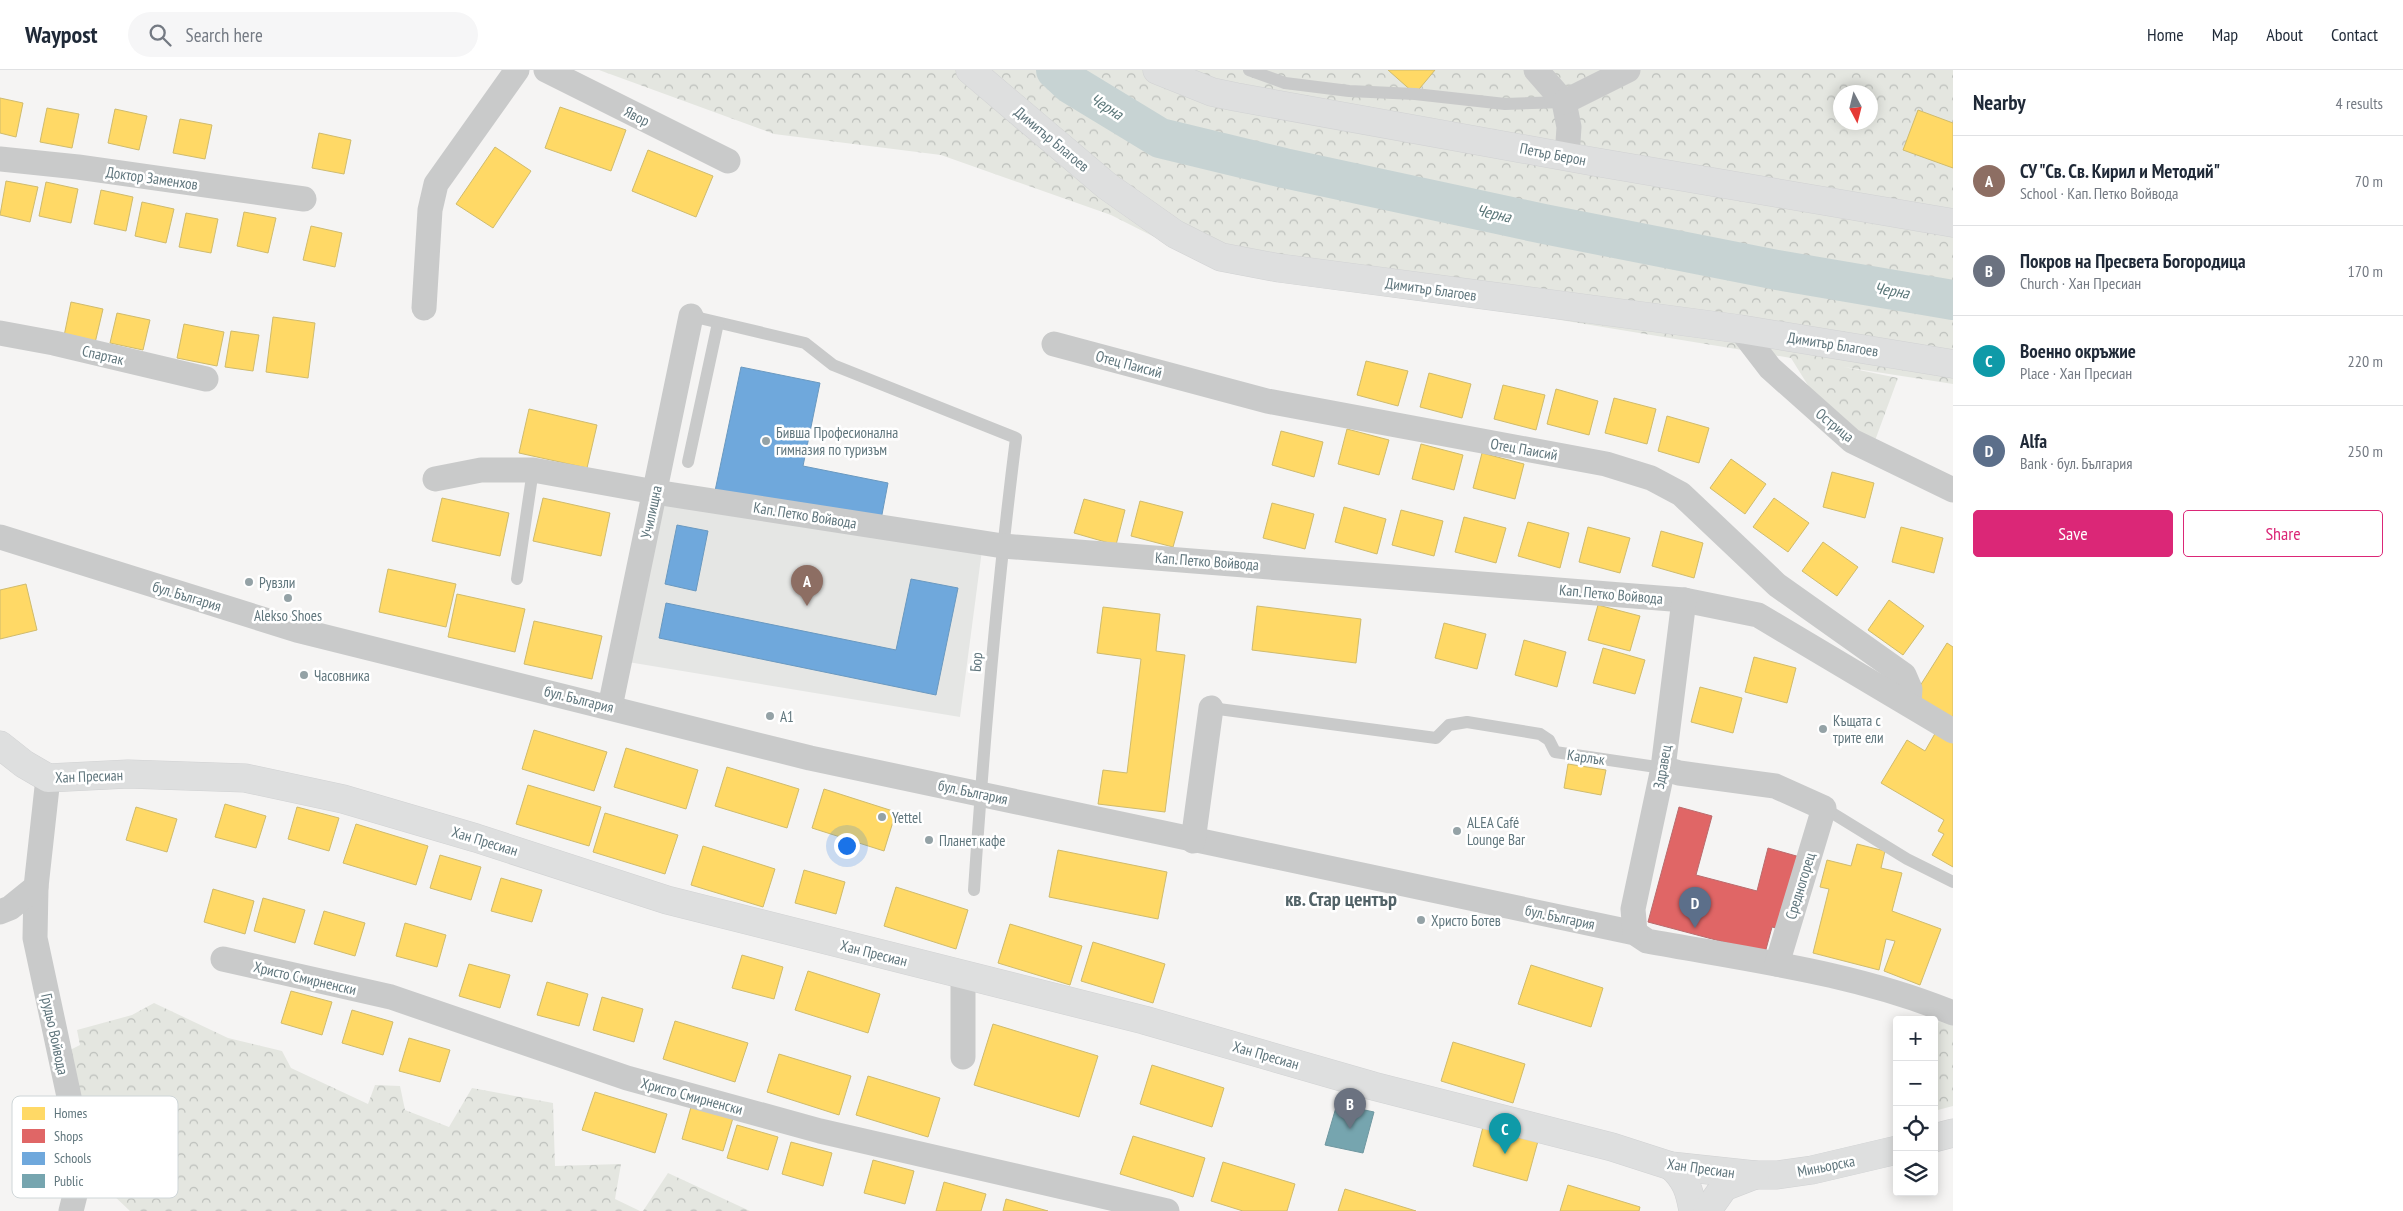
<!DOCTYPE html>
<html lang="en">
<head>
<meta charset="utf-8">
<style>
	:root { --surface:#fff; --page:#f6f6f7; --text:#1f2937; --muted:#747a83; --line:#e0e1e3; --accent:#db2777 }
	body { margin:0; font-family:"PT Sans Narrow",sans-serif; background:var(--page); color:var(--text) }
	.controls { position:absolute; right:15px; bottom:15px; display:grid; overflow:hidden; border-radius:5px; box-shadow:0 2px 12px #0003 }
	.controls button { width:45px; height:45px; display:grid; place-items:center; padding:0; border:0; border-bottom:1px solid var(--line); background:var(--surface); color:var(--text); font:25px sans-serif }
	.compass { position:absolute; left:1833px; top:15px; width:45px; height:45px; border-radius:50%; background:var(--surface); box-shadow:0 2px 12px #0003; rotate:173deg }
	.you { position:absolute; left:846px; top:775px; width:18px; height:18px; margin:-12px; border:4px solid #fff; border-radius:50%; background:#1a73e8; box-shadow:0 0 0 8px #1a73e833 }
	.badge { display:grid; place-items:center; width:32px; height:32px; border-radius:50%; background:var(--accent); color:#fff; font-size:16px; font-weight:700 }
	.pin { position:absolute; translate:-50% -41px; filter:drop-shadow(0 1px 2px #0008) }
	.pin::after { content:''; position:absolute; top:26px; width:18px; height:15px; background:inherit; clip-path:polygon(0 0,100% 0,50% 100%) }
	.list { margin:0; padding:0; list-style:none }
	h2 { display:flex; justify-content:space-between; align-items:center; height:65px; margin:0; padding:0 20px; font-size:21px }
	h2 small { font-size:16px; font-weight:400; color:var(--muted) }
	.list li { display:grid; grid-template-columns:32px 1fr auto; gap:15px; align-items:center; box-sizing:border-box; height:90px; padding:0 20px; border-top:1px solid var(--line) }
	.list b { display:block; font-size:19px; white-space:nowrap }
	.list p { margin:0; font-size:16px; white-space:nowrap; color:var(--muted) }
	.list em { font-size:16px; font-style:normal; color:var(--muted) }
	.actions { display:flex; gap:10px; padding:15px 20px }
	.actions a { flex:1; padding:11px 0; border:1px solid var(--accent); border-radius:5px; text-align:center; font-size:18px; color:var(--accent) }
	.actions .main { background:var(--accent); color:#fff }
	.icon { flex:none; width:28px; height:28px; fill:none; stroke:currentColor; stroke-width:2; stroke-linecap:round; stroke-linejoin:round }
	.map { position:relative; flex:none; width:1953px; height:1141px; overflow:hidden }
	header { display:flex; align-items:center; gap:30px; box-sizing:border-box; height:70px; padding:0 25px; background:var(--surface); border-bottom:1px solid var(--line) }
	header strong { font-size:24px }
	nav { display:flex; gap:28px; margin-inline-start:auto; font-size:18px }
	.search { width:350px; height:45px; background:var(--page); display:flex; align-items:center; gap:12px; box-sizing:border-box; padding:0 18px; border-radius:28px; color:var(--muted); font-size:19px }
	main { display:flex }
	aside { flex:1; background:var(--surface) }
	.map>svg:first-child { display:block }
	.built { fill:#e5e6e4 }
	.forest { fill:url(#forest-crowns); fill-rule:evenodd }
	.homes { fill:#ffd966; stroke:#cfbb6d }
	.shops { fill:#e06666; stroke:#ba6b6d }
	.schools { fill:#6fa8dc; stroke:#6a99c0 }
	.public { fill:#76a5af; stroke:#6f97a0 }
	.lines { fill:none; stroke-linecap:round; stroke-linejoin:round }
	.river { stroke:#c7d3d3; stroke-width:40 }
	.secondary-casing { stroke:#d1d2d3; stroke-width:29 }
	.lane { stroke:#c9caca; stroke-width:12 }
	.street { stroke:#c9caca; stroke-width:25 }
	.secondary { stroke:#dedfdf; stroke-width:28 }
	.poi-dot { fill:#94a2a6; stroke:#fff; stroke-width:2 }
	.labels { text-anchor:middle; dominant-baseline:central; stroke-width:5; stroke-linejoin:round; paint-order:stroke }
	.street-label { font-size:15px; fill:#60767d; stroke:#fff }
	.poi-label { font-size:15px; fill:#60767d; stroke:#fff; text-anchor:start }
	.water-label { font-size:16px; font-style:italic; fill:#5b7779; stroke:#fff }
	.district-label { font-size:20px; font-weight:bold; fill:#526368; stroke:#fff }
	.key { fill:#fff; stroke:#cfd6d8; stroke-width:1 }
	.key-label { font-size:14px; fill:#60767d }
</style>
</head>
<body>
<header>
<strong>Waypost</strong>
<div class="search"><svg class="icon" aria-label="search" viewBox="0 0 24 24"><circle cx="10" cy="10" r="6"/><path d="M15 15l6 6"/></svg>Search here</div>
<nav><a>Home</a><a>Map</a><a>About</a><a>Contact</a></nav>
</header>
<main>
<div class="map">
<svg width="1953" height="1141" viewBox="0 0 1953 1141">
	<defs>
		<pattern id="forest-crowns" width="20" height="18" patternUnits="userSpaceOnUse" patternTransform="scale(1.25)"><rect width="20" height="18" fill="#e4e6e0"/><path d="M2 6a3 3 0 1 1 6 0M12 15a3 3 0 1 1 6 0" fill="none" stroke="#bcbfbb"/></pattern>
	</defs>
	<rect width="100%" height="100%" fill="#f5f4f3"/>
	<polygon class="built" points="662,428 982,480 960,647 628,592"/>
	<g class="forest">
		<path d="M599,0H1953V314L1844,297L1898,308L1873,376L1809,317L1791,288L1408,225L1196,188L1111,145L941,85L774,64ZM1840,22H1870V52H1840Z"/>
		<polygon points="1953,931 1953,1036 1934,1041 1934,963 1946,933"/>
		<polygon points="154,933 228,968 282,981 291,998 368,1034 375,1015 400,1016 405,1040 449,1057 472,1018 553,1033 555,1096 621,1094 615,1129 640,1141 130,1141 93,1106 70,980 80,975 77,960 132,945"/>
		<polygon points="668,1103 750,1141 643,1141"/>
	</g>
	<g class="homes">
		<polygon points="1388,0 1435,0 1415,24"/>
		<polygon points="0,28 23,33 16,67 0,63"/>
		<polygon points="560,37 626,60 611,101 545,78"/>
		<polygon points="47,38 79,44 72,78 40,72"/>
		<polygon points="115,39 147,46 139,80 108,73"/>
		<polygon points="1918,40 1953,53 1953,98 1903,80"/>
		<polygon points="180,49 212,55 205,89 173,83"/>
		<polygon points="319,63 351,70 344,104 312,98"/>
		<polygon points="495,77 531,101 493,158 456,134"/>
		<polygon points="648,80 713,106 696,147 632,121"/>
		<polygon points="6,111 38,117 30,152 0,145"/>
		<polygon points="46,112 78,119 71,153 39,146"/>
		<polygon points="101,120 133,127 126,161 94,154"/>
		<polygon points="142,132 174,139 166,173 135,166"/>
		<polygon points="244,142 276,148 268,183 237,176"/>
		<polygon points="186,143 218,149 211,183 179,177"/>
		<polygon points="311,156 342,163 335,197 303,190"/>
		<polygon points="71,232 103,239 95,273 64,266"/>
		<polygon points="117,243 150,250 143,280 110,273"/>
		<polygon points="273,247 315,253 308,308 266,302"/>
		<polygon points="184,254 224,262 217,296 177,288"/>
		<polygon points="231,261 259,265 253,301 225,297"/>
		<polygon points="1366,291 1408,301 1398,336 1357,325"/>
		<polygon points="1429,303 1471,314 1462,348 1420,337"/>
		<polygon points="1503,315 1545,325 1536,360 1494,349"/>
		<polygon points="1556,319 1598,331 1589,365 1547,354"/>
		<polygon points="1614,328 1656,339 1647,374 1605,363"/>
		<polygon points="529,339 597,355 587,398 519,383"/>
		<polygon points="1667,346 1709,358 1699,393 1658,381"/>
		<polygon points="1347,359 1389,370 1379,405 1338,394"/>
		<polygon points="1281,361 1323,372 1314,407 1272,395"/>
		<polygon points="1421,374 1463,385 1454,420 1412,409"/>
		<polygon points="1482,383 1524,394 1515,429 1473,418"/>
		<polygon points="1731,389 1766,414 1745,444 1710,418"/>
		<polygon points="1832,402 1874,413 1865,448 1823,437"/>
		<polygon points="442,428 509,443 500,486 432,471"/>
		<polygon points="543,428 610,443 601,486 533,471"/>
		<polygon points="1774,428 1809,453 1788,482 1753,457"/>
		<polygon points="1084,429 1125,440 1116,475 1074,463"/>
		<polygon points="1140,431 1183,442 1173,477 1131,466"/>
		<polygon points="1272,433 1314,444 1305,479 1263,468"/>
		<polygon points="1344,437 1386,449 1377,484 1335,472"/>
		<polygon points="1401,440 1443,451 1434,486 1392,475"/>
		<polygon points="1464,447 1506,458 1496,493 1455,482"/>
		<polygon points="1528,452 1569,463 1560,498 1518,486"/>
		<polygon points="1588,457 1630,468 1620,503 1579,492"/>
		<polygon points="1901,457 1943,468 1934,503 1892,492"/>
		<polygon points="1661,461 1703,473 1694,508 1652,496"/>
		<polygon points="1823,472 1858,497 1837,526 1802,501"/>
		<polygon points="388,499 456,514 446,557 379,542"/>
		<polygon points="26,514 37,560 0,569 0,520"/>
		<polygon points="457,524 525,539 515,582 448,567"/>
		<polygon points="1889,530 1924,556 1903,585 1868,560"/>
		<polygon points="1598,535 1640,546 1630,581 1588,570"/>
		<polygon points="1257,536 1361,549 1356,593 1252,580"/>
		<polygon points="1103,537 1160,544 1156,581 1185,585 1165,742 1098,734 1103,700 1127,703 1141,589 1097,583"/>
		<polygon points="534,551 602,566 592,609 524,594"/>
		<polygon points="1444,553 1486,564 1477,599 1435,588"/>
		<polygon points="1524,570 1566,582 1557,617 1515,605"/>
		<polygon points="1947,573 1953,577 1953,652 1913,627"/>
		<polygon points="1603,578 1645,590 1635,624 1593,613"/>
		<polygon points="1754,587 1796,598 1787,633 1745,622"/>
		<polygon points="1700,617 1742,628 1733,663 1691,652"/>
		<polygon points="534,660 607,682 594,721 522,699"/>
		<polygon points="1937,660 1953,669 1953,797 1932,785 1944,764 1938,761 1944,750 1881,713 1907,670 1925,681"/>
		<polygon points="626,678 698,700 686,739 614,717"/>
		<polygon points="1568,694 1606,700 1601,725 1564,718"/>
		<polygon points="727,697 799,719 787,758 715,736"/>
		<polygon points="528,715 601,737 589,776 516,754"/>
		<polygon points="824,719 896,742 884,781 812,758"/>
		<polygon points="225,734 266,746 256,778 215,767"/>
		<polygon points="136,737 177,749 167,782 126,770"/>
		<polygon points="297,737 339,748 329,781 288,769"/>
		<polygon points="605,743 678,765 665,804 593,782"/>
		<polygon points="356,754 428,776 416,815 343,793"/>
		<polygon points="1857,774 1885,781 1881,798 1902,803 1892,841 1941,859 1920,915 1884,901 1895,871 1886,869 1879,900 1813,883 1829,819 1820,817 1827,790 1851,796"/>
		<polygon points="703,776 775,799 763,837 691,815"/>
		<polygon points="1058,780 1167,802 1158,849 1049,827"/>
		<polygon points="440,785 481,797 471,830 430,818"/>
		<polygon points="804,800 845,812 836,844 795,833"/>
		<polygon points="501,808 542,820 532,852 491,841"/>
		<polygon points="896,817 968,840 956,879 884,856"/>
		<polygon points="213,819 254,831 245,864 204,852"/>
		<polygon points="263,828 305,840 295,873 254,861"/>
		<polygon points="324,841 365,853 355,886 314,874"/>
		<polygon points="405,853 446,865 437,897 396,886"/>
		<polygon points="1010,854 1082,876 1070,915 998,893"/>
		<polygon points="1093,872 1165,894 1153,933 1081,911"/>
		<polygon points="742,885 783,897 774,929 732,918"/>
		<polygon points="469,894 510,905 500,938 459,926"/>
		<polygon points="1531,895 1603,918 1591,957 1518,934"/>
		<polygon points="808,901 880,924 868,963 795,940"/>
		<polygon points="547,912 588,924 579,956 537,945"/>
		<polygon points="291,921 332,932 322,965 281,953"/>
		<polygon points="602,927 643,939 634,972 593,960"/>
		<polygon points="352,940 393,952 383,985 342,973"/>
		<polygon points="675,951 748,973 735,1012 663,989"/>
		<polygon points="993,954 1098,986 1079,1047 974,1015"/>
		<polygon points="409,968 450,980 440,1012 399,1001"/>
		<polygon points="1453,972 1525,994 1513,1033 1441,1011"/>
		<polygon points="779,984 851,1006 839,1045 767,1022"/>
		<polygon points="1152,995 1224,1018 1212,1057 1140,1034"/>
		<polygon points="868,1006 940,1028 928,1067 856,1045"/>
		<polygon points="595,1022 667,1044 655,1083 582,1060"/>
		<polygon points="691,1037 733,1048 723,1081 682,1069"/>
		<polygon points="737,1055 778,1067 768,1100 727,1088"/>
		<polygon points="1483,1057 1538,1071 1527,1111 1473,1096"/>
		<polygon points="1133,1066 1205,1088 1193,1127 1120,1104"/>
		<polygon points="791,1072 832,1083 823,1116 782,1104"/>
		<polygon points="873,1090 914,1101 905,1134 864,1123"/>
		<polygon points="1223,1092 1295,1114 1287,1141 1243,1141 1211,1131"/>
		<polygon points="944,1112 986,1124 981,1141 936,1141"/>
		<polygon points="1568,1115 1640,1137 1639,1141 1560,1141"/>
		<polygon points="1345,1119 1416,1141 1338,1141"/>
		<polygon points="1006,1129 1048,1141 1003,1141"/>
	</g>
	<polygon class="shops" points="1679,737 1712,746 1696,805 1757,821 1768,778 1800,787 1780,859 1772,857 1765,883 1648,852"/>
	<g class="schools">
		<polygon points="741,297 820,313 803,396 888,413 880,455 715,421"/>
		<polygon points="677,455 708,461 696,521 665,514"/>
		<polygon points="911,509 958,518 936,625 659,568 666,533 896,580"/>
	</g>
	<polygon class="public" points="1337,1034 1374,1042 1363,1083 1325,1075"/>
	<g class="lines">
		<polyline class="river" points="1056,0 1071,14 1160,68 1284,98 1544,154 1777,200 1953,230"/>
		<defs>
			<g id="secondary">
				<polyline points="970,0 1107,116 1175,164 1221,187 1279,198 1740,259 1953,294"/>
				<polyline points="1157,0 1212,22 1236,27 1590,91 1953,153"/>
				<polyline points="0,675 24,694 48,708 128,704 245,708 343,729 476,768 667,830 1144,950 1373,1016 1612,1077 1671,1096 1755,1105 1777,1105 1812,1100 1897,1080"/>
				<polyline points="1934,1068 1953,1063"/>
				<path d="M1671,1096C1686,1109 1690,1122 1693,1141"/>
				<polyline points="1707,1141 1724,1117 1755,1105"/>
			</g>
		</defs>
		<use href="#secondary" class="secondary-casing"/>
		<g class="lane">
			<polyline points="1249,0 1285,13 1349,21 1415,24 1505,34 1564,32"/>
			<path d="M691,246L805,273L833,295L1016,368C997,518 984,669 974,820"/>
			<polyline points="688,392 718,253"/>
			<polyline points="517,509 533,400"/>
			<polyline points="1211,638 1436,668 1449,655 1467,652 1540,664 1549,670 1555,682 1663,698"/>
			<polyline points="1824,738 1907,789 1953,812"/>
		</g>
		<g class="street">
			<polyline points="546,0 728,91"/>
			<polyline points="1536,0 1564,32 1569,57 1567,87"/>
			<polyline points="1564,32 1628,0"/>
			<polyline points="0,89 78,97 304,129"/>
			<polyline points="424,238 430,140 436,114 517,0"/>
			<polyline points="1740,259 1770,298 1852,371 1953,420"/>
			<polyline points="0,263 54,273 206,309"/>
			<polyline points="1054,274 1267,331 1606,394 1651,408 1681,424 1777,515 1904,605 1910,619 1909,634"/>
			<polyline points="435,409 481,400 533,400 655,422 1003,476 1684,530 1758,545 1953,661"/>
			<path d="M0,467L297,560L810,688L1635,863L1647,871C1750,890 1856,903 1953,943"/>
			<polyline points="610,637 691,246"/>
			<polyline points="1663,698 1679,703 1775,716 1824,738 1777,894"/>
			<polyline points="1193,771 1211,638"/>
			<polyline points="36,817 35,868 71,1036 77,1086 75,1125 71,1141"/>
			<polyline points="0,842 10,838 36,817 48,708"/>
			<polyline points="1635,863 1633,839 1663,698 1684,530"/>
			<polyline points="223,889 391,927 627,1008 820,1061 1167,1141"/>
			<polyline points="963,905 963,987"/>
		</g>
		<use href="#secondary" class="secondary"/>
	</g>
	<g class="poi-dot">
		<circle cx="766" cy="371" r="5"/>
		<circle cx="249" cy="512" r="5"/>
		<circle cx="288" cy="528" r="5"/>
		<circle cx="304" cy="605" r="5"/>
		<circle cx="770" cy="646" r="5"/>
		<circle cx="1823" cy="659" r="5"/>
		<circle cx="882" cy="747" r="5"/>
		<circle cx="1457" cy="761" r="5"/>
		<circle cx="929" cy="770" r="5"/>
		<circle cx="1421" cy="850" r="5"/>
	</g>
	<g class="labels">
		<g class="street-label">
			<text transform="translate(637 46) rotate(27)">Явор</text>
			<text transform="translate(1052 69) rotate(40)">Димитър Благоев</text>
			<text transform="translate(1553 84) rotate(11)">Петър Берон</text>
			<text transform="translate(152 108) rotate(8)">Доктор Заменхов</text>
			<text transform="translate(1431 219) rotate(8)">Димитър Благоев</text>
			<text transform="translate(1833 274) rotate(9)">Димитър Благоев</text>
			<text transform="translate(103 285) rotate(13)">Спартак</text>
			<text transform="translate(1129 294) rotate(15)">Отец Паисий</text>
			<text transform="translate(1835 355) rotate(39)">Острица</text>
			<text transform="translate(1524 379) rotate(10)">Отец Паисий</text>
			<text transform="translate(651 442) rotate(-78)">Училищна</text>
			<text transform="translate(805 445) rotate(9)">Кап. Петко Войвода</text>
			<text transform="translate(1207 491) rotate(4)">Кап. Петко Войвода</text>
			<text transform="translate(1611 524) rotate(5)">Кап. Петко Войвода</text>
			<text transform="translate(187 526) rotate(17)">бул. България</text>
			<text transform="translate(976 592) rotate(-85)">Бор</text>
			<text transform="translate(579 629) rotate(14)">бул. България</text>
			<text transform="translate(1586 687) rotate(8)">Карлък</text>
			<text transform="translate(1662 697) rotate(-80)">Здравец</text>
			<text transform="translate(89 706) rotate(-2)">Хан Пресиан</text>
			<text transform="translate(973 722) rotate(12)">бул. България</text>
			<text transform="translate(485 771) rotate(17)">Хан Пресиан</text>
			<text transform="translate(1800 816) rotate(-73)">Средногорец</text>
			<text transform="translate(1560 847) rotate(12)">бул. България</text>
			<text transform="translate(874 883) rotate(14)">Хан Пресиан</text>
			<text transform="translate(305 908) rotate(13)">Христо Смирненски</text>
			<text transform="translate(55 964) rotate(78)">Грудьо Войвода</text>
			<text transform="translate(1266 985) rotate(16)">Хан Пресиан</text>
			<text transform="translate(692 1026) rotate(15)">Христо Смирненски</text>
			<text transform="translate(1826 1096) rotate(-11)">Миньорска</text>
			<text transform="translate(1701 1098) rotate(8)">Хан Пресиан</text>
		</g>
		<g class="poi-label">
			<text x="776" y="362">Бивша Професионална<tspan x="776" dy="17">гимназия по туризъм</tspan></text>
			<text x="259" y="512">Рувзли</text>
			<text x="288" y="545" text-anchor="middle">Alekso Shoes</text>
			<text x="314" y="605">Часовника</text>
			<text x="780" y="646">A1</text>
			<text x="1833" y="650">Къщата с<tspan x="1833" dy="17">трите ели</tspan></text>
			<text x="892" y="747">Yettel</text>
			<text x="1467" y="752">ALEA Café<tspan x="1467" dy="17">Lounge Bar</tspan></text>
			<text x="939" y="770">Планет кафе</text>
			<text x="1431" y="850">Христо Ботев</text>
		</g>
		<g class="water-label">
			<text transform="translate(1107 36) rotate(32)">Черна</text>
			<text transform="translate(1494 143) rotate(13)">Черна</text>
			<text transform="translate(1892 220) rotate(10)">Черна</text>
		</g>
		<g class="district-label">
			<text x="1341" y="829">кв. Стар център</text>
		</g>
	</g>
	<rect x="12" y="1026" width="166" height="102" rx="8" class="key"/>
	<rect x="22" y="1037" width="23" height="13" fill="#ffd966"/>
	<rect x="22" y="1059" width="23" height="14" fill="#e06666"/>
	<rect x="22" y="1082" width="23" height="13" fill="#6fa8dc"/>
	<rect x="22" y="1104" width="23" height="14" fill="#76a5af"/>
	<g class="key-label">
		<text x="54" y="1048">Homes</text>
		<text x="54" y="1071">Shops</text>
		<text x="54" y="1093">Schools</text>
		<text x="54" y="1116">Public</text>
	</g>
</svg>
<div class="controls">
<button>+</button>
<button>−</button>
<button><svg class="icon" aria-label="locate" viewBox="0 0 24 24"><circle cx="12" cy="12" r="6"/><path d="M12 2v4M12 18v4M2 12h4M18 12h4"/></svg></button>
<button><svg class="icon" aria-label="layers" viewBox="0 0 24 24"><path d="M12 4l9 5-9 5-9-5zM3 14l9 5 9-5"/></svg></button>
</div>
<svg class="compass" viewBox="-18 -18 36 36"><path d="M0-13l5 13h-10z" fill="#e53935"/><path d="M0 13l5-13h-10z" fill="#747a83"/></svg>
<div class="you"></div>
<div class="pin badge" style="left:807px;top:536px;background:#8d6e63">A</div>
<div class="pin badge" style="left:1350px;top:1059px;background:#6b7280">B</div>
<div class="pin badge" style="left:1505px;top:1084px;background:#0f9aa8">C</div>
<div class="pin badge" style="left:1695px;top:858px;background:#5c6f8a">D</div>
</div>
<aside>
<h2>Nearby<small>4 results</small></h2>
<ul class="list">
<li><span class="badge" style="background:#8d6e63">A</span><div><b>СУ &quot;Св. Св. Кирил и Методий&quot;</b><p>School · Кап. Петко Войвода</p></div><em>70 m</em></li>
<li><span class="badge" style="background:#6b7280">B</span><div><b>Покров на Пресвета Богородица</b><p>Church · Хан Пресиан</p></div><em>170 m</em></li>
<li><span class="badge" style="background:#0f9aa8">C</span><div><b>Военно окръжие</b><p>Place · Хан Пресиан</p></div><em>220 m</em></li>
<li><span class="badge" style="background:#5c6f8a">D</span><div><b>Alfa</b><p>Bank · бул. България</p></div><em>250 m</em></li>
</ul>
<div class="actions"><a class="main">Save</a><a>Share</a></div>
</aside>
</main>
</body>
</html>
